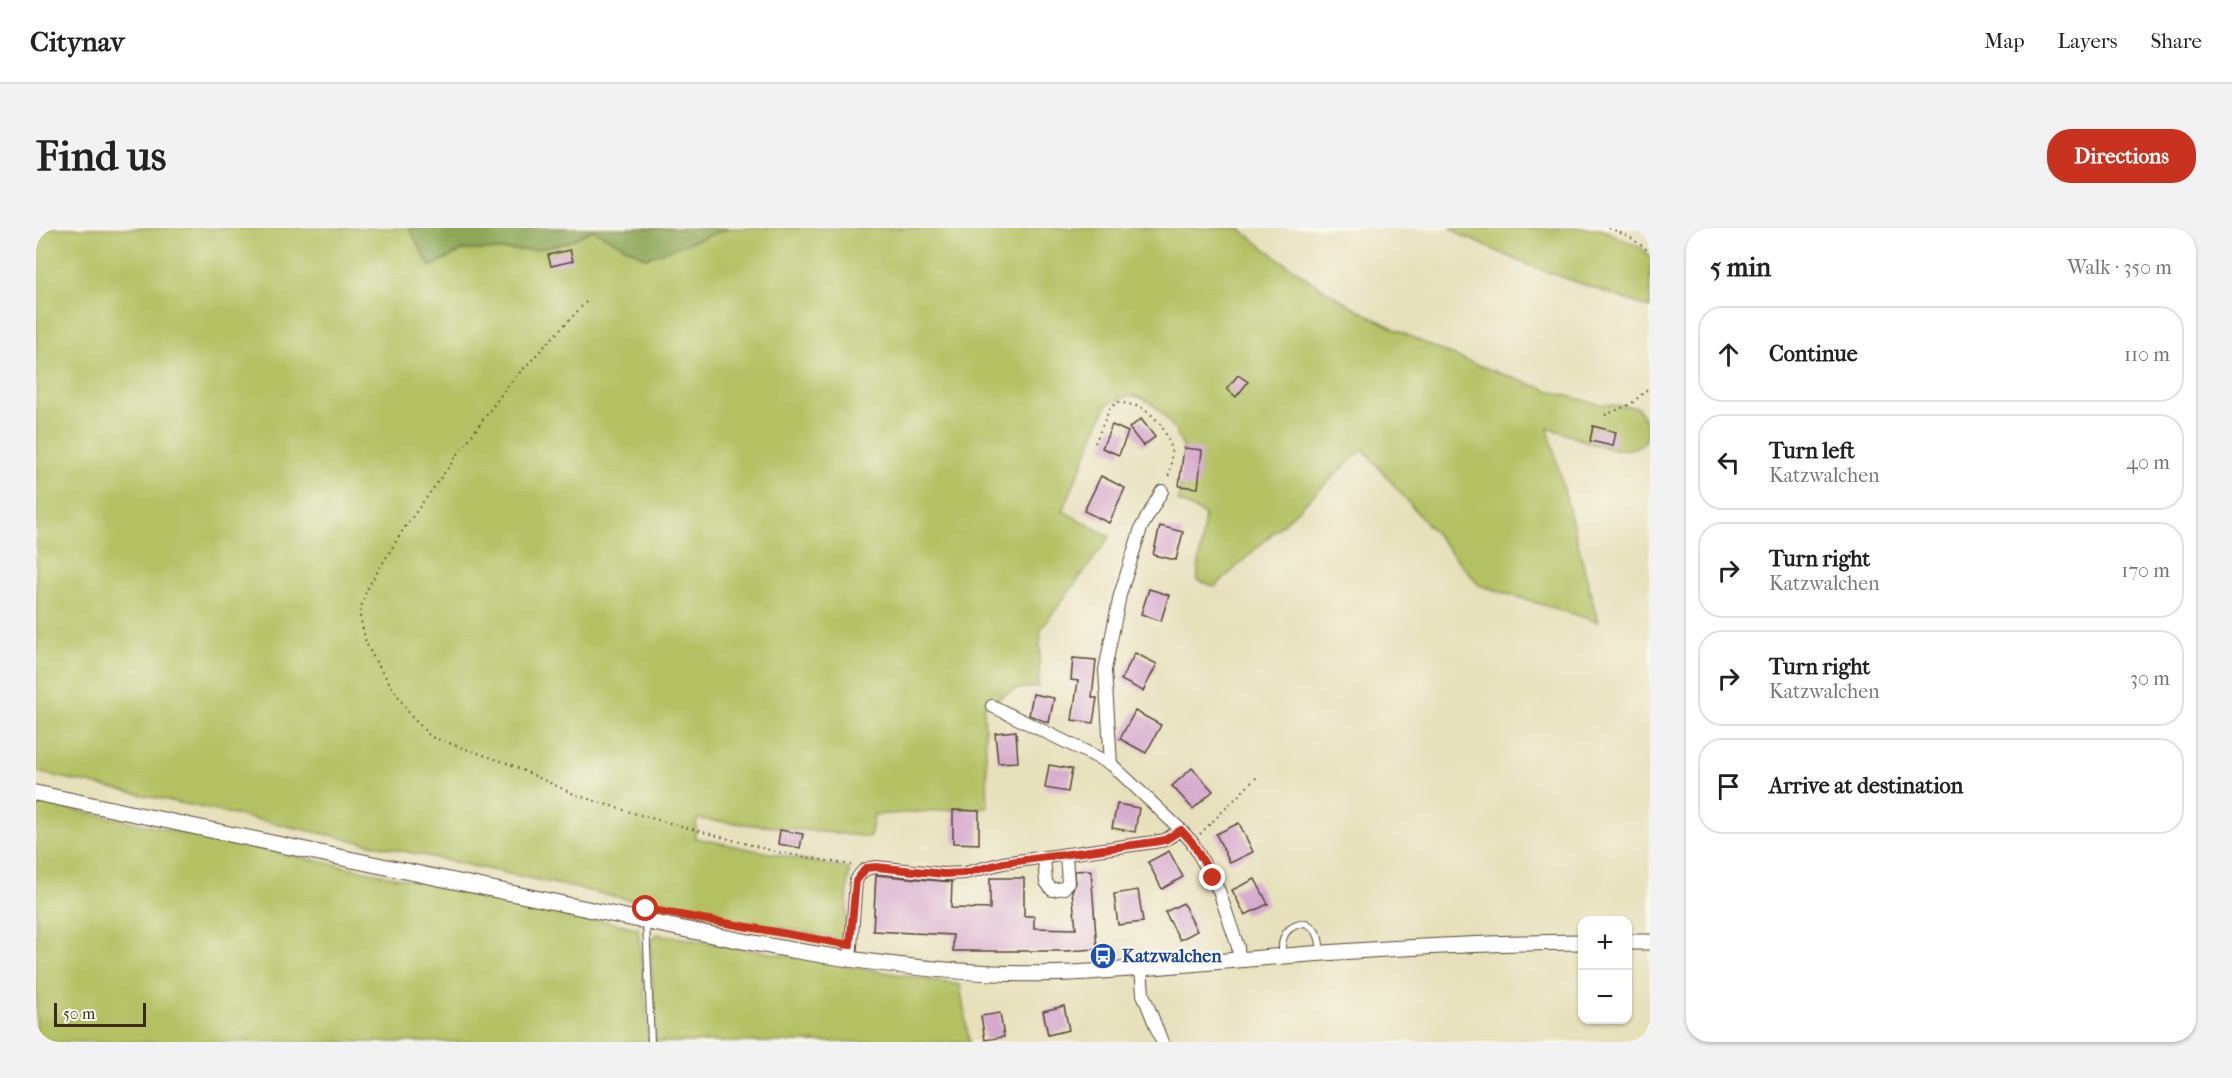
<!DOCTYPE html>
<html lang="en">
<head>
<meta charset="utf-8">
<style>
	:root { --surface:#fff; --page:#f2f2f2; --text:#222; --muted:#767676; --line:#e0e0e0; --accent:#c8321e }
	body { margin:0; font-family:"IM FELL French Canon",serif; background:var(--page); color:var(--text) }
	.controls { position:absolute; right:18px; bottom:18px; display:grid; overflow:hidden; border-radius:12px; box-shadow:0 2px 4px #0004 }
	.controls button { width:54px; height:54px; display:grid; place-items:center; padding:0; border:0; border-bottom:2px solid var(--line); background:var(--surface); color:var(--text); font:30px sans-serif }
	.scale { position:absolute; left:18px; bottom:15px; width:92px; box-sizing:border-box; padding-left:6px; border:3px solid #3b2a1e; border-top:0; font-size:16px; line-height:21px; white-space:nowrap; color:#3b2a1e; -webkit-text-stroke:4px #fbf7ec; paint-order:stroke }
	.stop { position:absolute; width:18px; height:18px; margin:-14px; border:4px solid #c8321e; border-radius:50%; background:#fff }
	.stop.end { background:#c8321e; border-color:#fff; box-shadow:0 2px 6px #0008 }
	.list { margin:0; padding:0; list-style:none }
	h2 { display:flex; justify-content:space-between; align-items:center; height:78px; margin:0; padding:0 24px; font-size:26px }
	h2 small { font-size:20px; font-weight:400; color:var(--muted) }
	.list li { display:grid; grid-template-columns:39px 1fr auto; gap:18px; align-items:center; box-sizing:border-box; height:96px; margin:0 12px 12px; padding:0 12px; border:2px solid var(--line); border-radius:24px }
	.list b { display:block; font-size:22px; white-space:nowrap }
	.list p { margin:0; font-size:20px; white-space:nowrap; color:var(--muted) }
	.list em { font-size:20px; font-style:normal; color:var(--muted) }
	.icon { flex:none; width:33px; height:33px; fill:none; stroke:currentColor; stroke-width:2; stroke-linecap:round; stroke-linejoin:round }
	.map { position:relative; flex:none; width:1614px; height:814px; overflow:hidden; border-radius:24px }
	header { display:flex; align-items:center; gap:36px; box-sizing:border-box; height:84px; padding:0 30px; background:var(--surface); border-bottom:2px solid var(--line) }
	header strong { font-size:28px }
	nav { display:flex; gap:33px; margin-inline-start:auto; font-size:21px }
	.intro { display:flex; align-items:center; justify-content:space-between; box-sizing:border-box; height:144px; padding:0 36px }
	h1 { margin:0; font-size:42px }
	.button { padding:15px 27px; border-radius:24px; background:var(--accent); color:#fff; font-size:21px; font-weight:700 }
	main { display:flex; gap:36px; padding:0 36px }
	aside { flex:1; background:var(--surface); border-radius:24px; box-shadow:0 2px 4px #0004 }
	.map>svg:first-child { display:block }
	.green { fill:#b3c163; stroke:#777640; stroke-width:1.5 }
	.forest { fill:#8ea759; stroke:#64683c; stroke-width:1.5 }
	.building { fill:#d6aacd }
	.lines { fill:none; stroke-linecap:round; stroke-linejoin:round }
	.service-casing { stroke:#554536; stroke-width:8 }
	.minor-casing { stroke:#554536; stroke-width:14 }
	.tertiary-casing { stroke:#554536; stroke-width:17 }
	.path { stroke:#554536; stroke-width:2; stroke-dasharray:1.5 4.5; stroke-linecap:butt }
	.service { stroke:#fff; stroke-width:6 }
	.minor { stroke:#fff; stroke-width:12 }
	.tertiary { stroke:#fff; stroke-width:15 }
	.route { stroke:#c8321e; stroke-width:8 }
	.labels { text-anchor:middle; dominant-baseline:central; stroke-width:4.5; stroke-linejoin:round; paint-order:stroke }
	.transit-label { font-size:18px; font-weight:bold; fill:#164399; stroke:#fbf7ec; text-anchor:start }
</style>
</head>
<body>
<header>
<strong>Citynav</strong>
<nav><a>Map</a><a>Layers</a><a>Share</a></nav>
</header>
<div class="intro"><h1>Find us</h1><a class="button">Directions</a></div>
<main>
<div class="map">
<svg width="1614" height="814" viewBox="0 0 1614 814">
	<rect width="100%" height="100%" fill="#fbf7ec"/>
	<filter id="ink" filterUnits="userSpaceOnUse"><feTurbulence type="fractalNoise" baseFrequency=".0167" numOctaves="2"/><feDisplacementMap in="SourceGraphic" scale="12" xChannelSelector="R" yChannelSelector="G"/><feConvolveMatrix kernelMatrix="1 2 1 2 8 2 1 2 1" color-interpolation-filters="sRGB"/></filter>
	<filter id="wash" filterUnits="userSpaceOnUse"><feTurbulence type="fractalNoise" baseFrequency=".008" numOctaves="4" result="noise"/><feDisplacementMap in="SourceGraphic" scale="24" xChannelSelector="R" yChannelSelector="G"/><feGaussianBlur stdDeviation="1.35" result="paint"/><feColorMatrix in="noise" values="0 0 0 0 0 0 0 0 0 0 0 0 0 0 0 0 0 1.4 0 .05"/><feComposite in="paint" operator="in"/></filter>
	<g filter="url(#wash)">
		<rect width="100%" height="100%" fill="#e6e0bb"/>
		<g class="green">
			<path d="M0,0H373L394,39L427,22H496L530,15L557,2L610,30L694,0H1203C1282,65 1372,114 1469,147C1500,158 1532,170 1565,176C1577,177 1589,178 1601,179C1608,189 1614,200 1610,212C1588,237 1538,206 1512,200L1562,394L1443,357L1327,221L1179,359L1161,352L1169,287L1142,273C1144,258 1149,241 1148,226C1146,205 1117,166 1093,168C1086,169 1078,174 1071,176L1027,283L1074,309L1005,401L1002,459L979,461L948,478L952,579L838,587L834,609L661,591L659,610L813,641L809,712L609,675L0,544Z"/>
			<polygon points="1415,0 1563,0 1606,20 1614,30 1614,80 1492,37 1425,7"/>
			<polygon points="0,574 602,700 613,814 0,814"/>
			<polygon points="621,706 924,757 933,814 620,814 614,715"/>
		</g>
		<polygon class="forest" points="373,0 694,0 610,30 557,2 530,15 496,22 427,22 394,39"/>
		<g id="blocks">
			<g class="building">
				<polygon points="534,22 537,33 515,38 512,27"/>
				<polygon points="1202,147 1212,154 1200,169 1191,161"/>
				<polygon points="1105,191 1119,209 1107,218 1093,200"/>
				<polygon points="1076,197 1092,204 1083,227 1066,220"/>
				<polygon points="1557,198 1580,204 1577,218 1554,213"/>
				<polygon points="1148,220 1166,222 1162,260 1143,258"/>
				<polygon points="1065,248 1089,260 1073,295 1048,283"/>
				<polygon points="1124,298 1147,304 1140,332 1117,327"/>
				<polygon points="1113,361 1133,367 1125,393 1105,386"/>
				<polygon points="1099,425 1121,436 1107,463 1085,452"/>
				<polygon points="1037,430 1060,432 1056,470 1061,470 1057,495 1036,492 1042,453 1035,452"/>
				<polygon points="997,466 1018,470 1013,495 993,487"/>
				<polygon points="1099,483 1125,497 1110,525 1084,511"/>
				<polygon points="980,503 982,534 962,535 959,505"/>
				<polygon points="1013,537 1036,541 1032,564 1009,560"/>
				<polygon points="1156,540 1177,563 1157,581 1136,558"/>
				<polygon points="1081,576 1103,580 1099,604 1076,600"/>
				<polygon points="917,582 943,583 943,616 917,615"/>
				<polygon points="1203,595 1217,624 1194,635 1180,606"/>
				<polygon points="744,602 767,606 764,620 742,616"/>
				<polygon points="1133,623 1147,649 1126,661 1112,634"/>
				<polygon points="1055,642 1061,721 1030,723 917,723 917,707 837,703 840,647 916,654 915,680 954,681 954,650 988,650 988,688 998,688 998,700 1040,701 1036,663 1040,655 1039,643"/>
				<polygon points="1219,651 1232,676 1209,687 1196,662"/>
				<polygon points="1102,662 1107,694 1082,697 1078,666"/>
				<polygon points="1147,675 1161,703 1144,712 1129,684"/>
				<polygon points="1028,778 1033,802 1012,807 1007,783"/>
				<polygon points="964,785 968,809 949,812 945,788"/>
			</g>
		</g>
	</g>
	<g filter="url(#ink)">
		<use href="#blocks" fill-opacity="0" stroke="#554536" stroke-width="1.5"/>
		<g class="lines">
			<defs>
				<g id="service">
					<polyline points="610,694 615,814"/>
					<path d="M1247,729C1243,710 1250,697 1270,695C1283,702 1284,712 1285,726"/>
				</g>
				<g id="minor">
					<polyline points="956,478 1075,536 1145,602 1156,614 1183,663 1202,719 1203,731"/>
					<polyline points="1075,536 1069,442 1084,367 1105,300 1126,263"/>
					<polyline points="1008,630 1010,654 1016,662 1028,660 1032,655 1030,628"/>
					<path d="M814,731L820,653C825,643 829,640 840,639L908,646L929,645L967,635L1118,614L1129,612L1145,602"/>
					<polyline points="1105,740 1107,766 1126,814"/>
				</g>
				<g id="tertiary">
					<path d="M0,565C174,602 349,639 523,675C666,705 811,739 958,745C1039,749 1120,738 1201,732C1316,722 1431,715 1546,714"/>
					<polyline points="1592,714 1614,714"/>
				</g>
			</defs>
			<use href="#service" class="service-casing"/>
			<use href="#minor" class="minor-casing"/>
			<use href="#tertiary" class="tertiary-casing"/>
			<g class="path">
				<polyline points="1573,0 1594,9 1614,24"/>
				<polyline points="550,74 473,156 369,299 332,359 326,375 324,388 330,415 340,434 375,488 395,509 471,535 540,567 604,587 741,624 815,637"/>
				<polyline points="1569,187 1595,176 1614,159"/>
				<path d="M1059,215L1074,180L1082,174C1090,176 1102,177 1109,182C1133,198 1141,227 1131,252"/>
				<polyline points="1164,606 1222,548"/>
			</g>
			<use href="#service" class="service"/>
			<use href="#minor" class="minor"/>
			<use href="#tertiary" class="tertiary"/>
		</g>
	</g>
	<g class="lines" filter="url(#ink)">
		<polyline class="route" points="610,681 814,717 820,653 830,640 840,639 908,646 929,645 967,635 1118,614 1129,612 1145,602 1156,614 1177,650"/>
	</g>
	<defs>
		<symbol id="bus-disc" viewBox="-11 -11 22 22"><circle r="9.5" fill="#1a4fb4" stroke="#fbf7ec"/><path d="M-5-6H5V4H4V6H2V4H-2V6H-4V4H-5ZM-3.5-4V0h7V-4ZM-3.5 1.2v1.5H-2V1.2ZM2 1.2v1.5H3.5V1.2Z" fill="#fff"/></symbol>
	</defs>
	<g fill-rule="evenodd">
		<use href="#bus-disc" x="1052" y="713" width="30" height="30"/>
	</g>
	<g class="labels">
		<g class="transit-label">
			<text x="1086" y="728">Katzwalchen</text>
		</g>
	</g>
</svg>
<div class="controls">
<button>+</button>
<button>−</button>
</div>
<div class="scale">50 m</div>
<div class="stop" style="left:610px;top:681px"></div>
<div class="stop end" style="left:1177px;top:650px"></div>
</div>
<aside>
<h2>5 min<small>Walk · 350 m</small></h2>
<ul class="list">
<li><svg class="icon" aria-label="ahead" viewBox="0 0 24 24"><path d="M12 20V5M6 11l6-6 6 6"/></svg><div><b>Continue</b></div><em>110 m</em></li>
<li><svg class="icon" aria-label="left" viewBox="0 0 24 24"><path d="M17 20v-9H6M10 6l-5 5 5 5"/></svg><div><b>Turn left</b><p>Katzwalchen</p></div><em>40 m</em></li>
<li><svg class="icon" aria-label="right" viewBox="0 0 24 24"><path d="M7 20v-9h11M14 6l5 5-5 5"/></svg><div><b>Turn right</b><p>Katzwalchen</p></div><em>170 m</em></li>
<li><svg class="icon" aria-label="right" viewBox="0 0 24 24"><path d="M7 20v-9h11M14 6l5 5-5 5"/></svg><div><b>Turn right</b><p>Katzwalchen</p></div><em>30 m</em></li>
<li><svg class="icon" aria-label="arrive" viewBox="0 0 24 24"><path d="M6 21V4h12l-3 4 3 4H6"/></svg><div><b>Arrive at destination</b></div></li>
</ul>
</aside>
</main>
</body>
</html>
